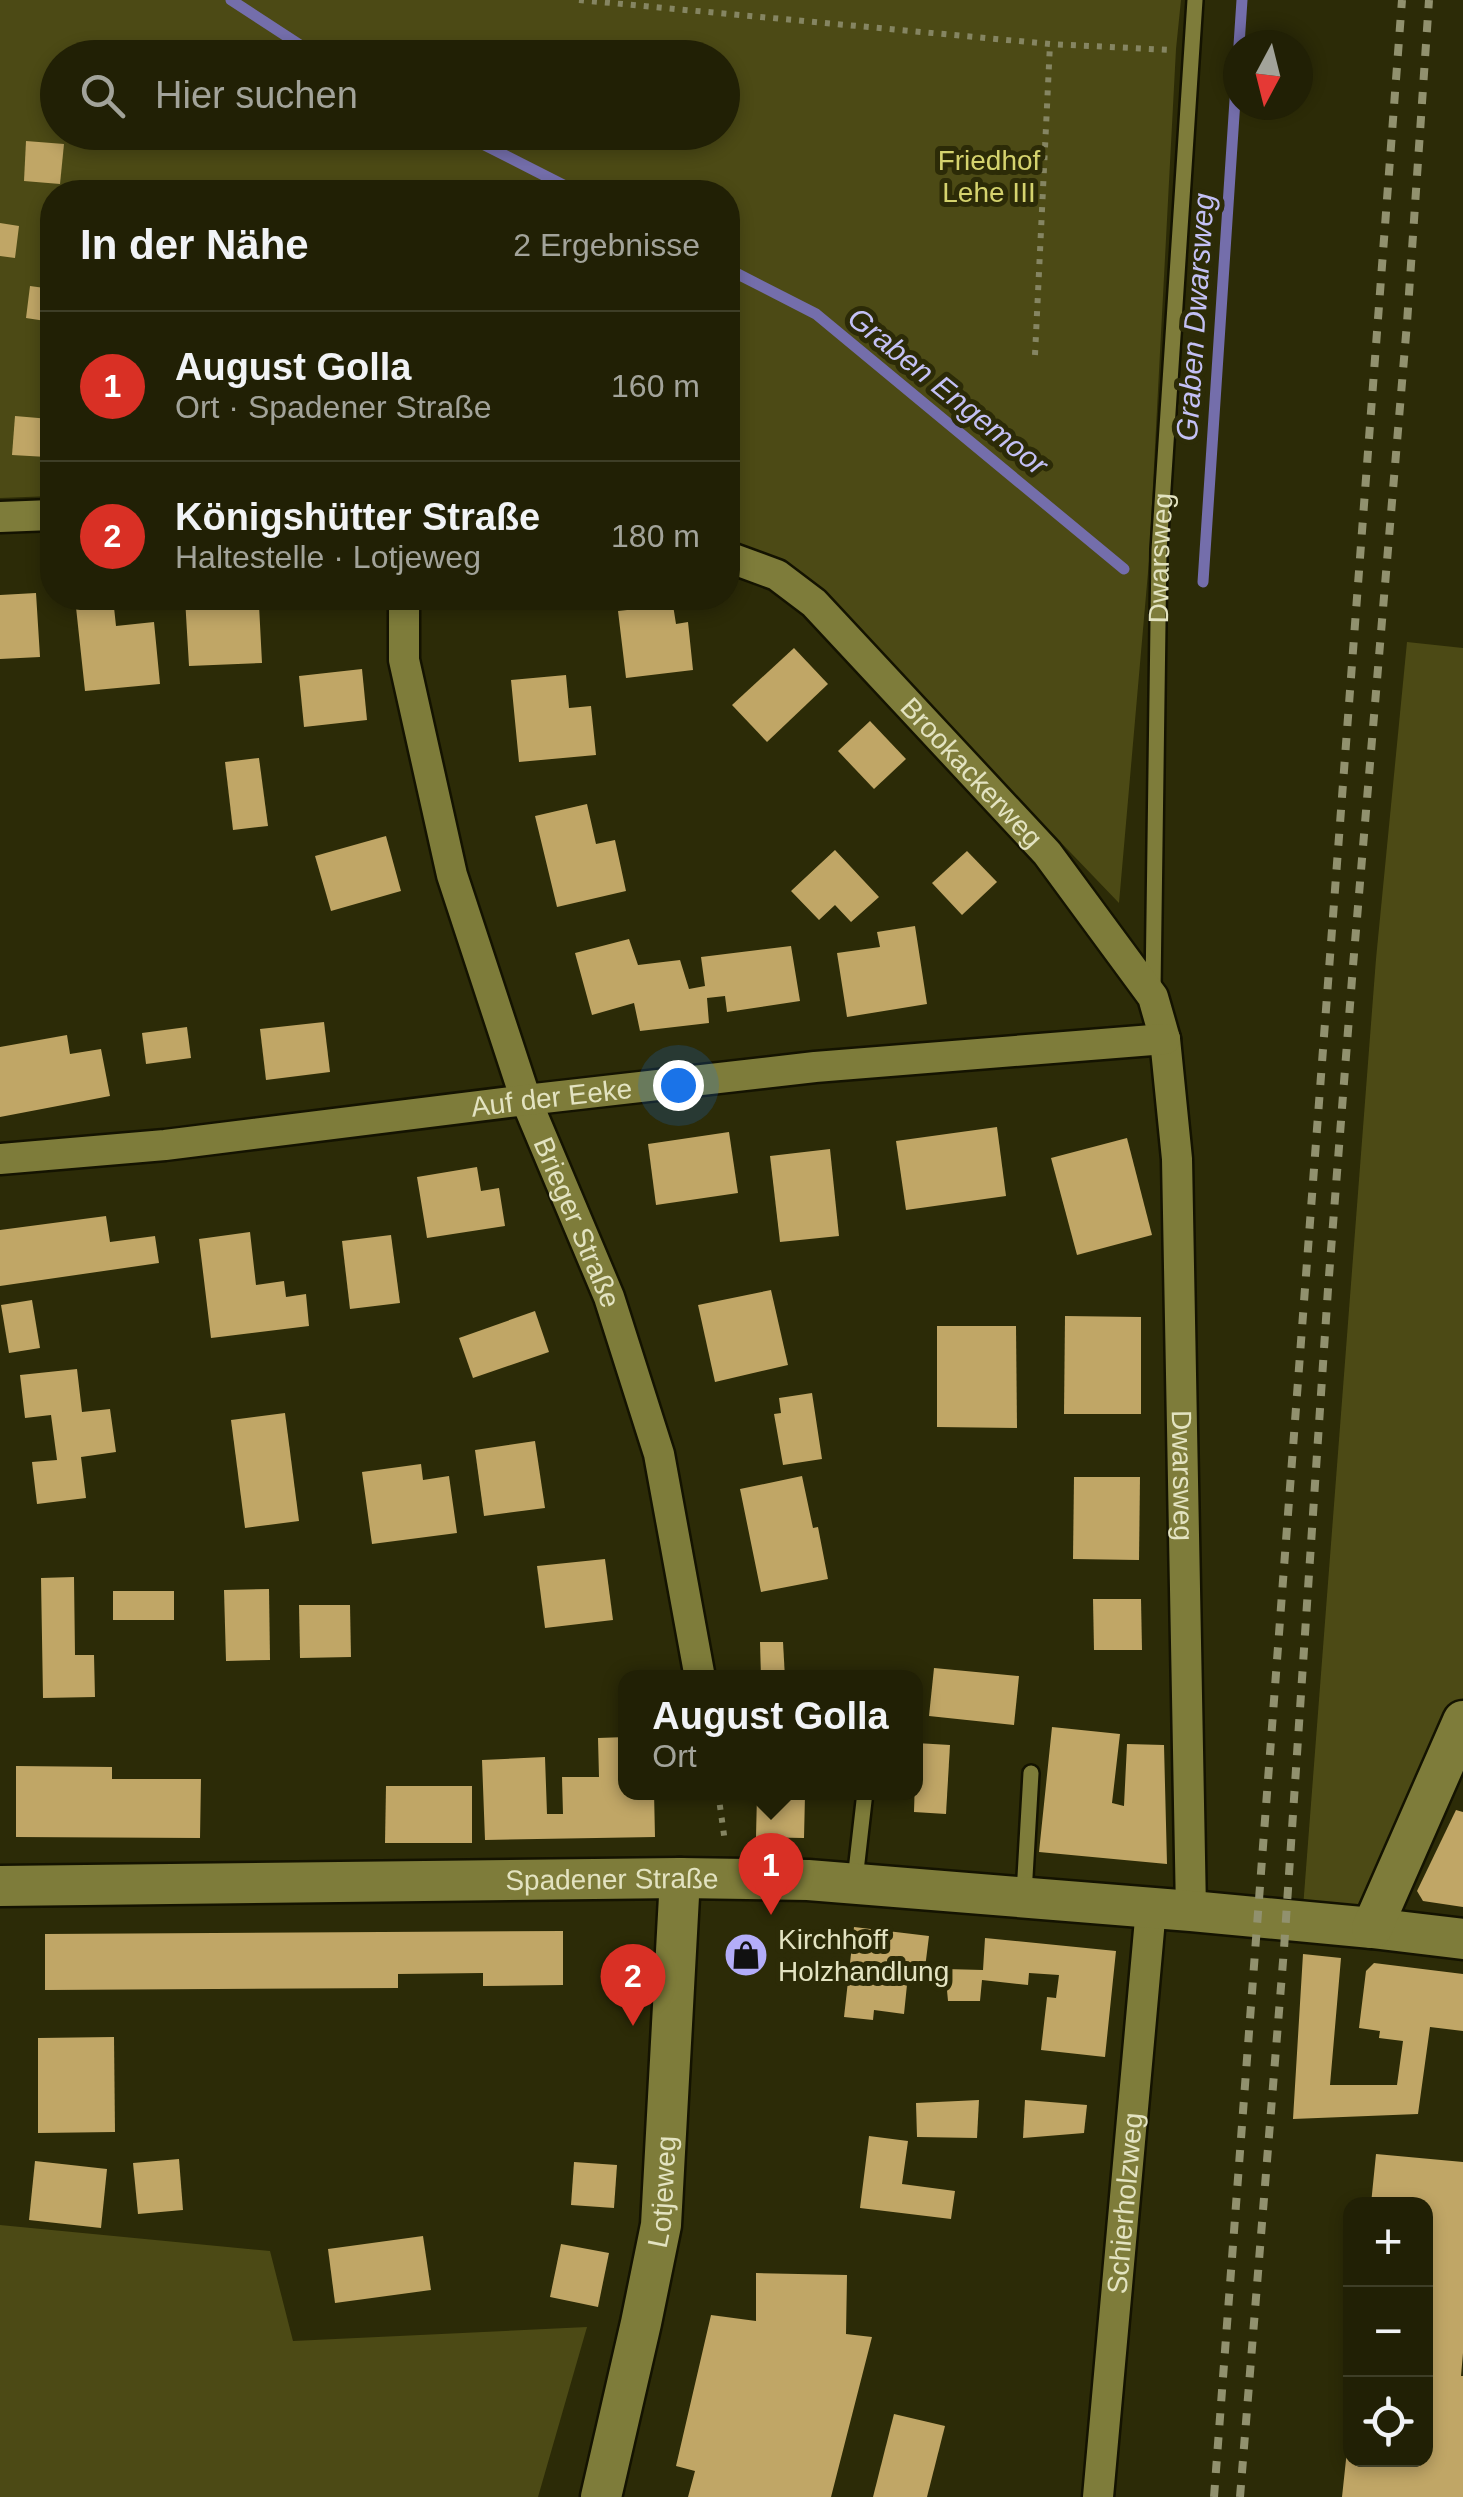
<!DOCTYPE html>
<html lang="de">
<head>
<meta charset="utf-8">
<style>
	:root { --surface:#212005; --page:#2d2d13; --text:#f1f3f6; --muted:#a2a39a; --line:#3e3e27; --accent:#d93025 }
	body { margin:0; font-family:Helvetica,sans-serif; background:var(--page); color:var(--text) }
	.controls { position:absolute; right:30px; bottom:30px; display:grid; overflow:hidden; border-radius:20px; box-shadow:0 5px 15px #0003 }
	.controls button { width:90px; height:90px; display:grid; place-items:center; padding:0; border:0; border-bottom:2px solid var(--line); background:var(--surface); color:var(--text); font:50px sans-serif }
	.compass { position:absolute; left:1223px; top:30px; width:90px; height:90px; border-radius:50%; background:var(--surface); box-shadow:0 5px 15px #0003; rotate:187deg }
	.you { position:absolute; left:678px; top:1085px; width:35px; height:35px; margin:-25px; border:8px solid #fff; border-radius:50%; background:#1a73e8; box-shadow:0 0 0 15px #1a73e833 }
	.badge { display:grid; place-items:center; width:65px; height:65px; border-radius:50%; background:var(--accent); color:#fff; font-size:32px; font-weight:700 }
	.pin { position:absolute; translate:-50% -82px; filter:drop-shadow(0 2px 5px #0008) }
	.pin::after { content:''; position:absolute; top:52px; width:35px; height:30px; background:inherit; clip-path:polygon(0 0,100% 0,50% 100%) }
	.popup { position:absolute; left:618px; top:1670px; width:305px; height:130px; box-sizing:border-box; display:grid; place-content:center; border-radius:20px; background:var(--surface); filter:drop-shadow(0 2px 8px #0005); font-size:32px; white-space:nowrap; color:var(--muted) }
	.popup b { font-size:38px; color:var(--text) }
	.popup::after { content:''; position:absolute; left:50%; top:100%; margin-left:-20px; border:20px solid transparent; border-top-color:var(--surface) }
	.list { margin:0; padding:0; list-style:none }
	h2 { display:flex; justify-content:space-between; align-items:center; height:130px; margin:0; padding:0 40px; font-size:42px }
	h2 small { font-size:32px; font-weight:400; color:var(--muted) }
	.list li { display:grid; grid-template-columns:65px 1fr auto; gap:30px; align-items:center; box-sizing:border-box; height:150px; padding:0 40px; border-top:2px solid var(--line) }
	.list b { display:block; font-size:38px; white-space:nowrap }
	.list p { margin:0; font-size:32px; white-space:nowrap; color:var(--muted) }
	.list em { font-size:32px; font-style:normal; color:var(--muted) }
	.icon { flex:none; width:55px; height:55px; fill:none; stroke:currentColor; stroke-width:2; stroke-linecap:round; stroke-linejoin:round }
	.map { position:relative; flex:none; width:1463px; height:2497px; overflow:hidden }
	.search { position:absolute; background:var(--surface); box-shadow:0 5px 15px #0003; left:40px; top:40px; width:700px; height:110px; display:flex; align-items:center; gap:25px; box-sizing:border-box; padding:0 35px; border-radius:55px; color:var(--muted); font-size:38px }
	.panel { position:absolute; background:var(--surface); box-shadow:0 5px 15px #0003; left:40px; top:180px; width:700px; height:430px; border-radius:40px }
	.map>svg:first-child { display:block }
	.green { fill:#4c4a15; fill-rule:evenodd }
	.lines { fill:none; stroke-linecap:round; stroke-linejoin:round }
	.stream { stroke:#746eab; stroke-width:11 }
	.building { fill:#c0a666 }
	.service-casing { stroke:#141301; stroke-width:20 }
	.minor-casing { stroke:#141301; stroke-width:35 }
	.tertiary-casing { stroke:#141301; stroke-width:45 }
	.path { stroke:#858562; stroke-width:6; stroke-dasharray:5 8; stroke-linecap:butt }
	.service { stroke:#7e7c3a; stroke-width:15 }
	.minor { stroke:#7e7c3a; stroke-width:30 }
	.tertiary { stroke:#7e7c3a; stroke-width:40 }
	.rail { stroke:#91916e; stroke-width:8; stroke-dasharray:12 12; stroke-linecap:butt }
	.labels { text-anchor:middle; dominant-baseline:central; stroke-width:10; stroke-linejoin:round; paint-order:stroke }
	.park-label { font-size:28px; fill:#d5d36e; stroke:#2c2b07 }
	.street-label { font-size:28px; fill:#e3e3c1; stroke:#2c2b07 }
	.poi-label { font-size:28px; fill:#e3e3c1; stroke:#2c2b07; text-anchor:start }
	.water-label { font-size:30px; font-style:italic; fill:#c3c0f5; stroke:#2c2b07 }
</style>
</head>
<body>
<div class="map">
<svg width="1463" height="2497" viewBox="0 0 1463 2497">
	<rect width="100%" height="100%" fill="#2c2b07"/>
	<g class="green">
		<path d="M0,0H1181L1176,49L1149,561L1119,903L828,600L728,547V192H52V496L0,498ZM58,58H722V132H58Z"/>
		<polygon points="1407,642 1463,648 1463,1703 1366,1926 1302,1921 1376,959"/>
		<polygon points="0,2225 270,2251 293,2341 587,2327 538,2497 0,2497"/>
	</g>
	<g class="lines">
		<g class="stream">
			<polyline points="231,0 320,58"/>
			<polyline points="1239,45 1242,0"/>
			<polyline points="459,132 577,192"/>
			<polyline points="728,269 816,314 1124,569"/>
			<polyline points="1203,582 1238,55"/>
		</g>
	</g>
	<g class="building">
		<polygon points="26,141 64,144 60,184 24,181"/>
		<polygon points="0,223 19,226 15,258 0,256"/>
		<polygon points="30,286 52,289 52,322 26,318"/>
		<polygon points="15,416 50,419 47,457 12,455"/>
		<polygon points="36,593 40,657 0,659 0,595"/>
		<polygon points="75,598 113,598 116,626 154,622 160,684 85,691"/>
		<polygon points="185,598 218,598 218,606 259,605 262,663 189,666"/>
		<polygon points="673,605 676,624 688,622 693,670 626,678 618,611"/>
		<polygon points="794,648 828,684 767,742 732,705"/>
		<polygon points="362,669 367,720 304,727 299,676"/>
		<polygon points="566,675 569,708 591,706 596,755 519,762 511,680"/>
		<polygon points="870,721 906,759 874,789 838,751"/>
		<polygon points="259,758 268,826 233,830 225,762"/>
		<polygon points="587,804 596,844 615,840 626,891 557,907 535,816"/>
		<polygon points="386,836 401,891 331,911 315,856"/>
		<polygon points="835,850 879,897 851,922 835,905 819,920 791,891"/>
		<polygon points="967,851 997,882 962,915 932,883"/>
		<polygon points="915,926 927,1004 847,1017 837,953 880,947 877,932"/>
		<polygon points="629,939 638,965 680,960 689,989 705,986 701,957 791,946 800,1001 727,1012 725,996 707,998 709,1023 640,1031 634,1003 592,1015 575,953"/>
		<polygon points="324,1022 330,1072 266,1080 260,1029"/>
		<polygon points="187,1027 191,1058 146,1064 142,1033"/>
		<polygon points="67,1035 70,1054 101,1049 110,1096 0,1117 0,1047"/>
		<polygon points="997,1127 1006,1196 906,1210 896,1141"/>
		<polygon points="729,1132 738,1193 656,1205 648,1144"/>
		<polygon points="1127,1138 1152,1235 1077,1255 1051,1158"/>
		<polygon points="830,1149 839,1236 780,1242 770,1156"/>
		<polygon points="477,1167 481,1191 499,1188 505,1226 427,1238 417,1177"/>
		<polygon points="106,1216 110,1242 155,1236 159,1263 0,1286 0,1230"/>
		<polygon points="250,1232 256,1285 284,1281 286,1297 306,1294 309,1326 211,1338 199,1239"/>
		<polygon points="391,1235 400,1303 350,1309 342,1241"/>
		<polygon points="771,1290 788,1365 715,1382 698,1305"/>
		<polygon points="32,1300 40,1348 9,1353 1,1305"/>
		<polygon points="535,1311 549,1352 473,1378 459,1338"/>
		<polygon points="1065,1316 1141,1317 1141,1414 1064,1414"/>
		<polygon points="937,1326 1016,1326 1017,1428 937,1427"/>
		<polygon points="77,1369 82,1412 110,1409 116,1452 81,1457 86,1498 37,1504 32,1462 57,1460 51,1415 25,1418 20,1375"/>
		<polygon points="812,1393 822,1459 783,1465 774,1414 781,1413 779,1398"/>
		<polygon points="285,1413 299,1521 245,1528 231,1420"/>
		<polygon points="535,1441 545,1508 484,1516 475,1450"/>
		<polygon points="421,1464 423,1480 449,1476 457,1533 372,1544 362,1472"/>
		<polygon points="802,1476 813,1528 818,1527 828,1579 761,1592 740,1489"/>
		<polygon points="1074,1477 1140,1477 1139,1560 1073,1559"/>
		<polygon points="605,1559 613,1620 545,1628 537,1566"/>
		<polygon points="74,1577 75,1655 94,1655 95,1697 43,1698 41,1578"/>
		<polygon points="269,1589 270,1660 226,1661 224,1590"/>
		<rect x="113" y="1591" width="61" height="29"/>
		<polygon points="1093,1599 1141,1599 1142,1650 1094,1650"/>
		<polygon points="299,1605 350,1605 351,1657 300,1658"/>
		<polygon points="760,1642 783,1642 785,1678 761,1678"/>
		<polygon points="934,1668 1019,1676 1014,1725 929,1716"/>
		<polygon points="1052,1727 1120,1734 1112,1803 1124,1806 1127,1744 1164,1745 1167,1864 1039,1852"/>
		<polygon points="626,1737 626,1792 654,1792 655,1837 485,1840 482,1760 545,1757 547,1814 563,1814 562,1777 599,1777 598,1738"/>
		<polygon points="916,1743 950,1745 946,1814 914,1812"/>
		<polygon points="16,1766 112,1767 112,1779 201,1779 200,1838 16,1837"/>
		<polygon points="386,1786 472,1786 472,1843 385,1843"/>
		<polygon points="765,1792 792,1792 792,1795 805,1795 804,1838 756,1837 757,1794"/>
		<polygon points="1456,1810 1463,1812 1463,1907 1423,1901 1417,1891"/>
		<polygon points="854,1927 929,1936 924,1976 908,1975 904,2014 874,2010 873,2020 844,2017"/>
		<polygon points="563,1931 563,1985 483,1986 483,1973 398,1974 398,1988 45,1990 45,1934"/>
		<polygon points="985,1938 1116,1951 1105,2057 1041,2050 1047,1997 1056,1998 1059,1975 1029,1973 1028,1985 982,1980 980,2001 948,2001 945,1969 983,1970"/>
		<polygon points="1303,1954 1341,1958 1330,2085 1397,2085 1403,2041 1379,2038 1380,2031 1359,2028 1366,1971 1374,1963 1463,1974 1463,2031 1430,2027 1418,2114 1293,2119"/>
		<polygon points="114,2037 115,2132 38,2133 38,2038"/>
		<polygon points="979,2100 977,2138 917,2137 916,2103"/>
		<polygon points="1025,2100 1087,2105 1084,2133 1023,2138"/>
		<polygon points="869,2136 908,2141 902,2184 955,2191 951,2219 860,2208"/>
		<polygon points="1376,2154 1463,2162 1463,2353 1461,2376 1463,2376 1463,2497 1342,2497 1348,2441 1350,2441 1350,2460 1426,2460 1426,2204 1371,2204"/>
		<polygon points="179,2159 183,2210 138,2214 133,2163"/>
		<polygon points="35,2161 107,2169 101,2228 29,2220"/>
		<polygon points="574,2162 617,2165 614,2208 571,2205"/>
		<polygon points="423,2236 431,2290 335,2303 328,2249"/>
		<polygon points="561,2244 609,2253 598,2307 550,2297"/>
		<polygon points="756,2273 847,2275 846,2334 872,2337 831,2497 688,2497 695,2471 676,2466 711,2315 756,2321"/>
		<polygon points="894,2414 945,2426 927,2497 873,2497"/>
	</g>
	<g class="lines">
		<defs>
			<g id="service">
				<path id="s1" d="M1153,990L1159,550L1195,0"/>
				<polyline points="855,1880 865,1792"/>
				<polyline points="1024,1894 1031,1773"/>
			</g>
			<g id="minor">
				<polyline points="0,517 52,515"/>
				<path id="s2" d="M728,557L777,575L814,603L1047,853L1153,997L1165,1039L1177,1159L1191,1911"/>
				<path id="s3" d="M404,598V660L452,875L526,1100L609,1297L659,1454L700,1678"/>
				<path id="s4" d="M0,1159L165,1145L526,1100L815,1067L1165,1039"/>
				<path id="s5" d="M1098,2497L1151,1908"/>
			</g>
			<g id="tertiary">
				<path id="s6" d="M0,1886L680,1878L808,1880L1191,1911L1372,1928L1463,1939"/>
				<polyline points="1372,1928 1463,1721"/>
				<path id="s7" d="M601,2497L641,2323L661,2225L680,1878"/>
			</g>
		</defs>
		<use href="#service" class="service-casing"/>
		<use href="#minor" class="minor-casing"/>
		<use href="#tertiary" class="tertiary-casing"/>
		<g class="path">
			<polyline points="579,0 1050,44 1171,50"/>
			<polyline points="1035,355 1050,44"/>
			<polyline points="718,1792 725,1842"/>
		</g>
		<use href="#service" class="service"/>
		<use href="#minor" class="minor"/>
		<use href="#tertiary" class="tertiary"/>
		<g class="rail">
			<polyline points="1214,2497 1402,0"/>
			<polyline points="1240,2497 1284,1949 1328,1289 1353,966 1407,323 1429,0"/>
		</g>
	</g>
	<defs>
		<symbol id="shop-disc" viewBox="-11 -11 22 22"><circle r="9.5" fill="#b3adf9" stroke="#2c2b07"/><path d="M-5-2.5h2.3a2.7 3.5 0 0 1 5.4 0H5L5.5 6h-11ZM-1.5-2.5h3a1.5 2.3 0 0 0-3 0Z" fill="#111"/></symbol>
	</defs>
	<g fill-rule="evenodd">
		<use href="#shop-disc" x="721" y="1930" width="50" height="50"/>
	</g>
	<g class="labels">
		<g class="park-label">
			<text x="989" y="160">Friedhof<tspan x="989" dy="32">Lehe III</tspan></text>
		</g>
		<g class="street-label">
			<text stroke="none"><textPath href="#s1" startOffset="432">Dwarsweg</textPath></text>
			<text stroke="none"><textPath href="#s2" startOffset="330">Brookackerweg</textPath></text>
			<text stroke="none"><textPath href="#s4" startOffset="555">Auf der Eeke</textPath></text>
			<text stroke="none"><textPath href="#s3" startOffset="652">Brieger Straße</textPath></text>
			<text stroke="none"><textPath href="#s2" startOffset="1100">Dwarsweg</textPath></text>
			<text stroke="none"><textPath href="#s6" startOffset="612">Spadener Straße</textPath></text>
			<text stroke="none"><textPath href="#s7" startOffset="312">Lotjeweg</textPath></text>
			<text stroke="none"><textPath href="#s5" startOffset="295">Schierholzweg</textPath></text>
		</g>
		<g class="poi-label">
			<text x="778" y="1939">Kirchhoff<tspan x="778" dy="32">Holzhandlung</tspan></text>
		</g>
		<g class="water-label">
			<text transform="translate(1195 317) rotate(-86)">Graben Dwarsweg</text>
			<text transform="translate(948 391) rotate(39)">Graben Engemoor</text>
		</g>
	</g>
</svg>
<div class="controls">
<button>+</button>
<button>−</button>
<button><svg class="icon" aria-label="locate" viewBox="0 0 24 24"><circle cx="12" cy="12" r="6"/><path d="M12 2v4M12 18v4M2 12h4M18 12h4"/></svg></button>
</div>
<svg class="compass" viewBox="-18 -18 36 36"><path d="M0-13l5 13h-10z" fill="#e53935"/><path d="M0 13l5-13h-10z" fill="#a2a39a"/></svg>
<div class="you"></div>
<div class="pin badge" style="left:771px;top:1915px">1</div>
<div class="popup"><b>August Golla</b>Ort</div>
<div class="pin badge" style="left:633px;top:2026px">2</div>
<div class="search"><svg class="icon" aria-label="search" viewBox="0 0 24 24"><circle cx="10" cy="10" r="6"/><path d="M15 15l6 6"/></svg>Hier suchen</div>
<section class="panel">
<h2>In der Nähe<small>2 Ergebnisse</small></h2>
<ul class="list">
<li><span class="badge">1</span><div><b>August Golla</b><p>Ort · Spadener Straße</p></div><em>160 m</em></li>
<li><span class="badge">2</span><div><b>Königshütter Straße</b><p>Haltestelle · Lotjeweg</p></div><em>180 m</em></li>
</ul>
</section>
</div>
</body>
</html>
